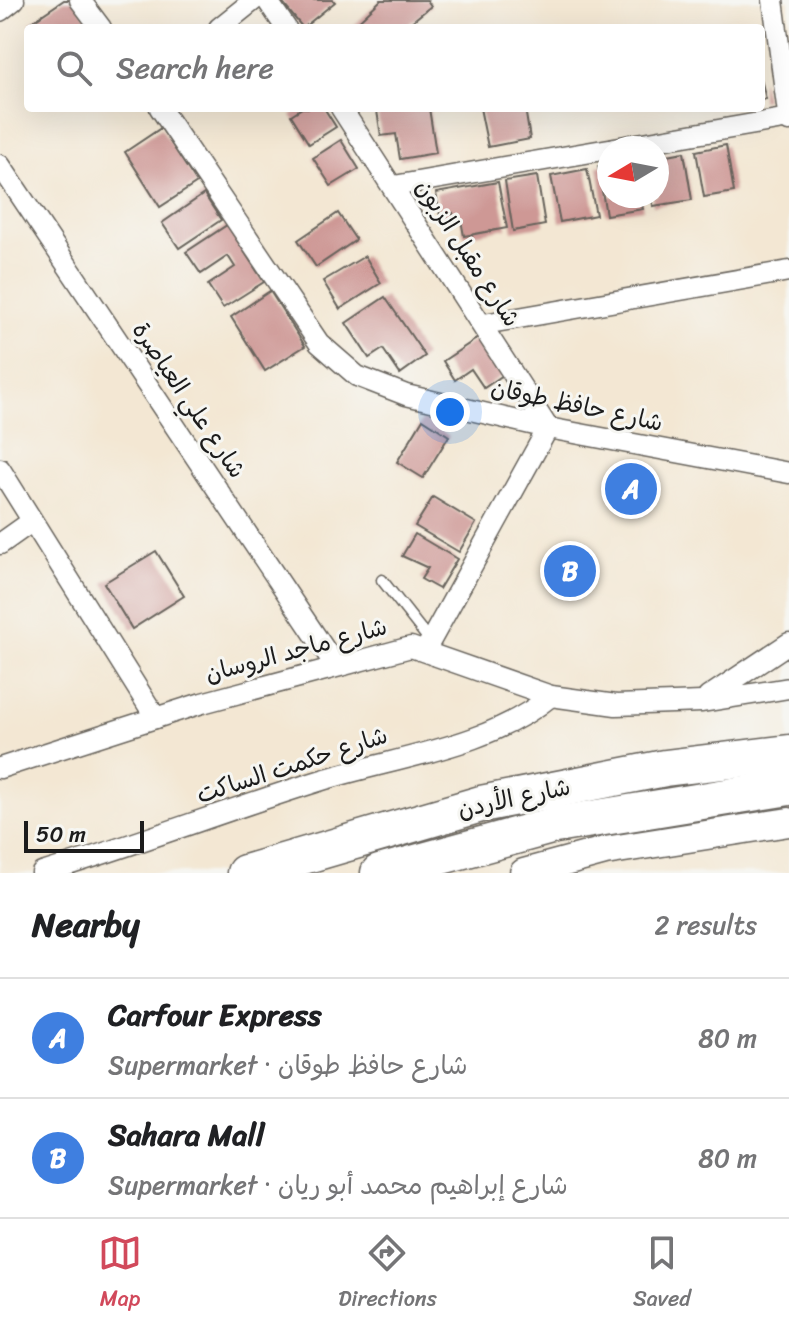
<!DOCTYPE html>
<html lang="en">
<head>
<meta charset="utf-8">
<style>
	:root { --surface:#fff; --page:#f6f6f6; --text:#202124; --muted:#757577; --line:#e0e0e0; --accent:#d1495b }
	body { margin:0; font-family:Sriracha,"Playpen Sans Arabic",sans-serif; background:var(--page); color:var(--text) }
	.compass { position:absolute; left:597px; top:136px; width:72px; height:72px; border-radius:50%; background:var(--surface); box-shadow:0 8px 32px #0002; rotate:260deg }
	.scale { position:absolute; left:24px; bottom:20px; width:120px; box-sizing:border-box; padding-left:8px; border:4px solid #1c1c1c; border-top:0; font-size:22px; line-height:28px; white-space:nowrap; color:#1c1c1c; -webkit-text-stroke:6px #f6f6f2; paint-order:stroke }
	.you { position:absolute; left:450px; top:412px; width:28px; height:28px; margin:-20px; border:6px solid #fff; border-radius:50%; background:#1a73e8; box-shadow:0 0 0 12px #1a73e833 }
	.badge { display:grid; place-items:center; width:52px; height:52px; border-radius:50%; background:var(--accent); color:#fff; font-size:26px; font-weight:700 }
	.pin { position:absolute; translate:-50% -50%; border:4px solid #fff; box-shadow:0 2px 8px #0006 }
	.list { margin:0; padding:0; list-style:none }
	h2 { display:flex; justify-content:space-between; align-items:center; height:104px; margin:0; padding:0 32px; font-size:34px }
	h2 small { font-size:26px; font-weight:400; color:var(--muted) }
	.list li { display:grid; grid-template-columns:52px 1fr auto; gap:24px; align-items:center; box-sizing:border-box; height:120px; padding:0 32px; border-top:2px solid var(--line) }
	.list b { display:block; font-size:30px; white-space:nowrap }
	.list p { margin:0; font-size:26px; white-space:nowrap; color:var(--muted) }
	.list em { font-size:26px; font-style:normal; color:var(--muted) }
	.icon { flex:none; width:44px; height:44px; fill:none; stroke:currentColor; stroke-width:2; stroke-linecap:round; stroke-linejoin:round }
	.map { position:relative; flex:none; width:789px; height:873px; overflow:hidden }
	.search { position:absolute; background:var(--surface); box-shadow:0 8px 32px #0002; left:24px; right:24px; top:24px; height:88px; display:flex; align-items:center; gap:20px; box-sizing:border-box; padding:0 28px; border-radius:8px; color:var(--muted); font-size:30px }
	.sheet { height:344px; background:var(--surface) }
	nav { display:flex; justify-content:space-around; align-items:center; box-sizing:border-box; height:112px; border-top:2px solid var(--line); background:var(--surface); font-size:22px; color:var(--muted) }
	nav a { display:grid; justify-items:center; gap:4px }
	nav .on { color:var(--accent) }
	.map>svg:first-child { display:block }
	.building { fill:#ce9895 }
	.lines { fill:none; stroke-linecap:round; stroke-linejoin:round }
	.lane-casing { stroke:#67635c; stroke-width:13 }
	.street-casing { stroke:#67635c; stroke-width:23 }
	.secondary-casing { stroke:#67635c; stroke-width:31 }
	.highway-casing { stroke:#67635c; stroke-width:39 }
	.lane { stroke:#fff; stroke-width:10 }
	.street { stroke:#fff; stroke-width:20 }
	.secondary { stroke:#fff; stroke-width:28 }
	.highway { stroke:#fff; stroke-width:36 }
	.labels { text-anchor:middle; dominant-baseline:central; stroke-width:6; stroke-linejoin:round; paint-order:stroke }
	.street-label { font-size:24px; fill:#1c1c1c; stroke:#f6f6f2 }
</style>
</head>
<body>
<div class="map">
<svg width="789" height="873" viewBox="0 0 789 873">
	<rect width="100%" height="100%" fill="#f6f6f2"/>
	<filter id="ink" filterUnits="userSpaceOnUse"><feTurbulence type="fractalNoise" baseFrequency=".0125" numOctaves="2"/><feDisplacementMap in="SourceGraphic" scale="16" xChannelSelector="R" yChannelSelector="G"/><feConvolveMatrix kernelMatrix="1 2 1 2 8 2 1 2 1" color-interpolation-filters="sRGB"/></filter>
	<filter id="wash" filterUnits="userSpaceOnUse"><feTurbulence type="fractalNoise" baseFrequency=".006" numOctaves="4" result="noise"/><feDisplacementMap in="SourceGraphic" scale="32" xChannelSelector="R" yChannelSelector="G"/><feGaussianBlur stdDeviation="1.8" result="paint"/><feColorMatrix in="noise" values="0 0 0 0 0 0 0 0 0 0 0 0 0 0 0 0 0 1.4 0 .05"/><feComposite in="paint" operator="in"/></filter>
	<g filter="url(#wash)">
		<rect width="100%" height="100%" fill="#f3e7d3"/>
		<g id="blocks">
			<g class="building">
				<polygon points="64,0 74,0 93,28 34,28 30,23"/>
				<polygon points="280,0 333,0 335,2 303,28"/>
				<polygon points="381,0 427,0 431,6 404,28 351,28"/>
				<polygon points="761,79 766,99 761,100"/>
				<polygon points="302,108 324,108 336,127 309,144 291,115"/>
				<polygon points="394,108 429,108 436,153 400,159 396,134 381,136 377,111"/>
				<polygon points="480,108 525,108 530,139 488,147"/>
				<polygon points="161,128 197,183 160,207 125,152"/>
				<polygon points="341,140 359,169 331,186 313,158"/>
				<polygon points="726,145 734,192 704,197 696,151"/>
				<polygon points="684,152 692,200 653,206 652,196 657,196 657,157"/>
				<polygon points="609,164 609,196 640,196 643,209 606,215 598,166"/>
				<polygon points="587,169 596,215 560,222 551,176"/>
				<polygon points="537,176 545,225 513,231 505,181"/>
				<polygon points="498,182 507,228 464,236 461,220 454,221 453,213 440,216 436,193"/>
				<polygon points="204,194 221,220 179,248 162,223"/>
				<polygon points="338,213 356,240 316,267 298,240"/>
				<polygon points="227,225 264,282 223,308 208,285 235,267 228,256 201,274 186,252"/>
				<polygon points="365,256 381,283 340,309 323,281"/>
				<polygon points="270,291 305,346 265,371 231,317"/>
				<polygon points="385,297 425,356 400,374 383,349 369,358 346,323"/>
				<polygon points="478,338 503,375 484,388 471,369 455,380 443,361"/>
				<polygon points="423,419 449,436 423,478 397,462"/>
				<polygon points="433,497 476,523 459,552 415,526"/>
				<polygon points="415,534 457,559 439,589 421,579 428,568 402,556"/>
				<polygon points="156,551 184,596 132,629 104,583"/>
			</g>
		</g>
	</g>
	<g filter="url(#ink)">
		<use href="#blocks" fill-opacity="0" stroke="#67635c" stroke-width="2"/>
		<g class="lines">
			<defs>
				<polyline id="lane" points="382,580 430,641"/>
				<g id="street">
					<polyline points="80,0 101,28"/>
					<polyline points="267,0 286,28"/>
					<polyline points="773,0 789,121"/>
					<polyline points="0,11 14,0"/>
					<polyline points="219,28 254,0"/>
					<polyline points="160,108 319,343 357,376 406,395 548,428 789,473"/>
					<polyline points="341,108 548,428"/>
					<polyline points="614,148 789,118"/>
					<polyline points="0,165 335,665"/>
					<polyline points="394,186 609,149"/>
					<polyline points="484,324 789,271"/>
					<polyline points="0,469 156,718"/>
					<polyline points="0,544 31,522"/>
					<polyline points="426,649 548,428"/>
					<polyline points="708,697 789,643"/>
					<polyline points="0,768 202,703 411,647 551,696 616,705 702,702 789,688"/>
					<path d="M42,873C135,845 226,810 319,781C396,757 488,748 551,696"/>
				</g>
				<polyline id="secondary" points="524,873 605,851 789,822"/>
				<g id="highway">
					<polyline points="245,873 481,804 665,768 789,753"/>
					<polyline points="379,873 555,825 789,787"/>
				</g>
			</defs>
			<use href="#lane" class="lane-casing"/>
			<use href="#street" class="street-casing"/>
			<use href="#secondary" class="secondary-casing"/>
			<use href="#highway" class="highway-casing"/>
			<use href="#lane" class="lane"/>
			<use href="#street" class="street"/>
			<use href="#secondary" class="secondary"/>
			<use href="#highway" class="highway"/>
		</g>
	</g>
	<g class="labels">
		<g class="street-label">
			<text transform="translate(468 253) rotate(57)">شارع مقبل الزبون</text>
			<text transform="translate(189 400) rotate(56)">شارع علي العياصرة</text>
			<text transform="translate(577 405) rotate(12)">شارع حافظ طوقان</text>
			<text transform="translate(296 650) rotate(-15)">شارع ماجد الروسان</text>
			<text transform="translate(292 765) rotate(-18)">شارع حكمت الساكت</text>
			<text transform="translate(514 798) rotate(-12)">شارع الأردن</text>
		</g>
	</g>
</svg>
<svg class="compass" viewBox="-18 -18 36 36"><path d="M0-13l5 13h-10z" fill="#e53935"/><path d="M0 13l5-13h-10z" fill="#757577"/></svg>
<div class="scale">50 m</div>
<div class="you"></div>
<div class="pin badge" style="left:631px;top:489px;background:#3f7fe0">A</div>
<div class="pin badge" style="left:570px;top:571px;background:#3f7fe0">B</div>
<div class="search"><svg class="icon" aria-label="search" viewBox="0 0 24 24"><circle cx="10" cy="10" r="6"/><path d="M15 15l6 6"/></svg>Search here</div>
</div>
<section class="sheet">
<h2>Nearby<small>2 results</small></h2>
<ul class="list">
<li><span class="badge" style="background:#3f7fe0">A</span><div><b>Carfour Express</b><p>Supermarket · شارع حافظ طوقان</p></div><em>80 m</em></li>
<li><span class="badge" style="background:#3f7fe0">B</span><div><b>Sahara Mall</b><p>Supermarket · شارع إبراهيم محمد أبو ريان</p></div><em>80 m</em></li>
</ul>
</section>
<nav>
<a class="on"><svg class="icon" aria-label="map" viewBox="0 0 24 24"><path d="M3 6l6-2 6 2 6-2v14l-6 2-6-2-6 2zM9 4v14M15 6v14"/></svg>Map</a>
<a><svg class="icon" aria-label="directions" viewBox="0 0 24 24"><path d="M12 3l9 9-9 9-9-9zM9 14v-3h6M13 9l2 2-2 2"/></svg>Directions</a>
<a><svg class="icon" aria-label="saved" viewBox="0 0 24 24"><path d="M7 4h10v16l-5-4-5 4z"/></svg>Saved</a>
</nav>
</body>
</html>
